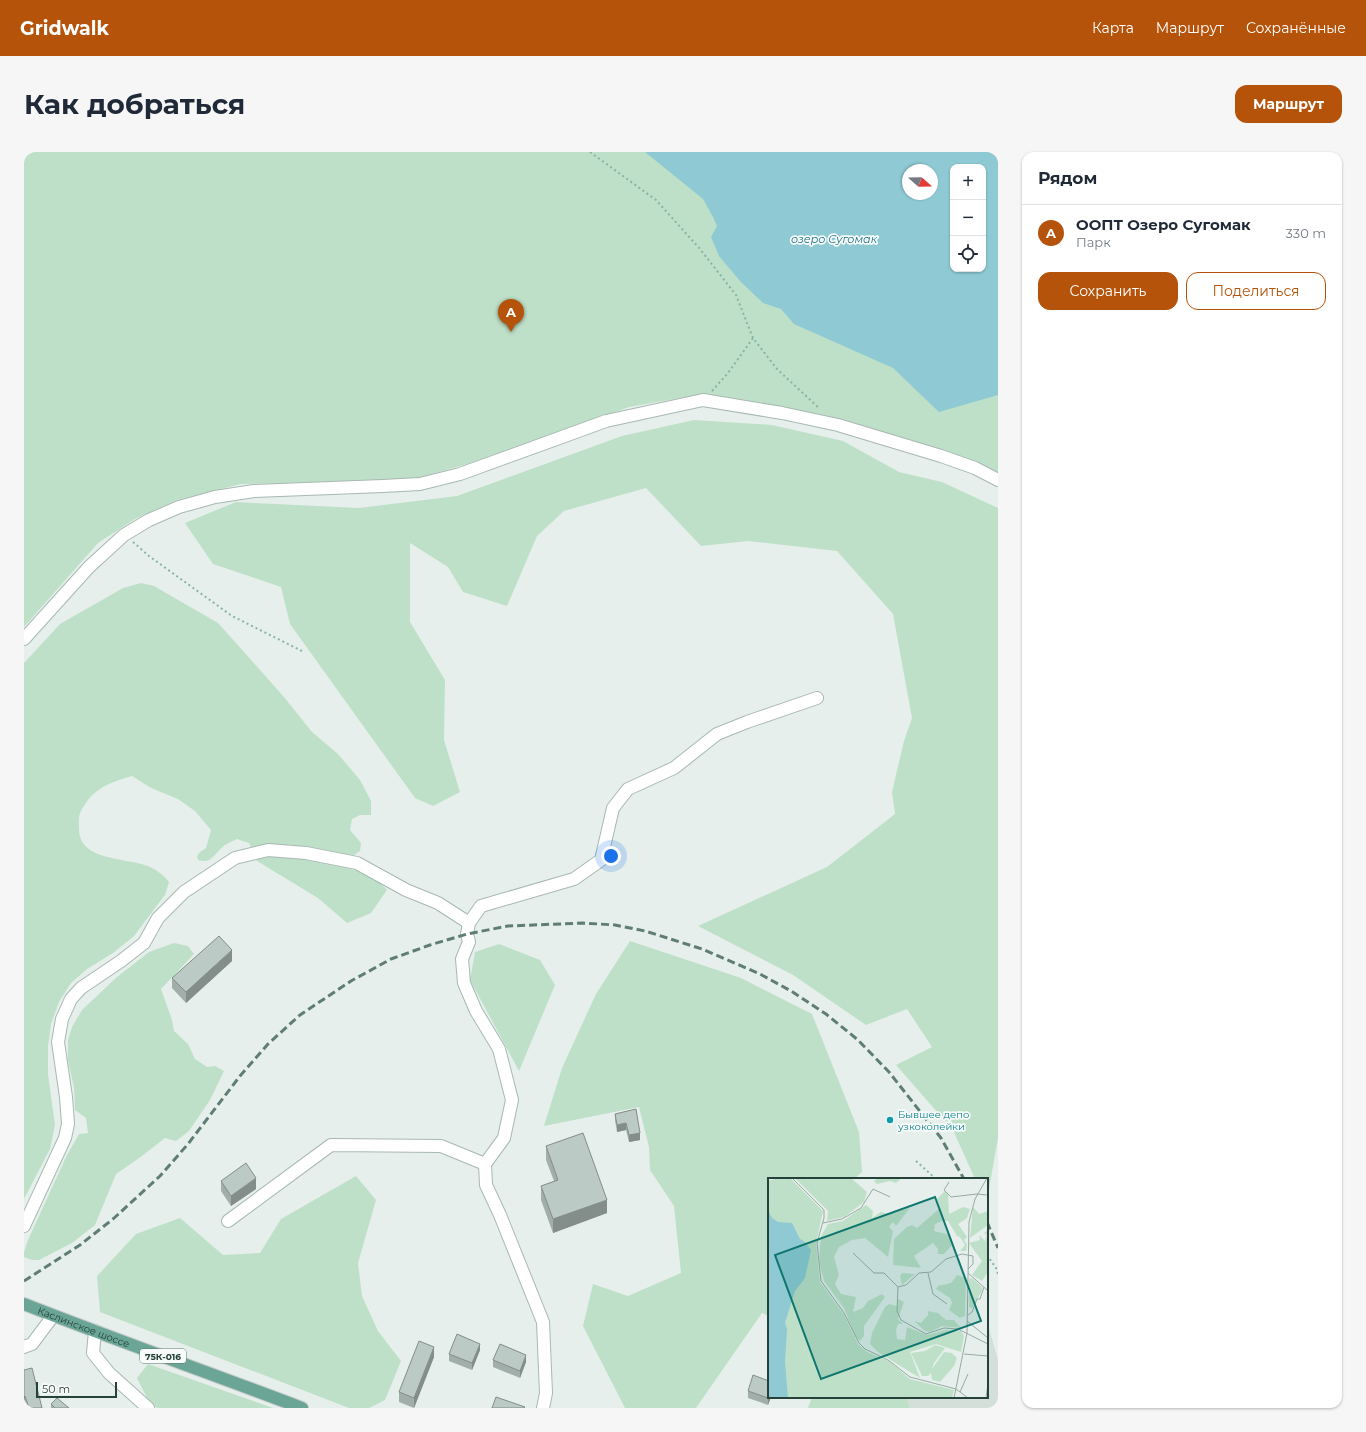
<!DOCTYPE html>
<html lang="ru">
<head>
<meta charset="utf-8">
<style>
	:root { --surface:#fff; --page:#f6f6f7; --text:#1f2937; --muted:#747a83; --line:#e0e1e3; --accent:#b45309 }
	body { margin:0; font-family:Montserrat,sans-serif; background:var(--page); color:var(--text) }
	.controls { position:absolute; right:12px; top:12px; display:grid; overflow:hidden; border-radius:8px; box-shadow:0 1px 3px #0004 }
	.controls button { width:36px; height:36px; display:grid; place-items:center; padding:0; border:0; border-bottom:1px solid var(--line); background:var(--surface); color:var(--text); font:20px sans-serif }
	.compass { position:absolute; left:878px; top:12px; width:36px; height:36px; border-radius:50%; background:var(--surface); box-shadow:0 1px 3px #0004; rotate:110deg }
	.scale { position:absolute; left:12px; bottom:10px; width:81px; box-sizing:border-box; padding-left:4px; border:2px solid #24423a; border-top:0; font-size:11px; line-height:14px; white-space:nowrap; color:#24423a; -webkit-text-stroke:3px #f7fbf9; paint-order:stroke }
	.you { position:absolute; left:587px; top:704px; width:14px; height:14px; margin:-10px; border:3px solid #fff; border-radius:50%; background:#1a73e8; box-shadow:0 0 0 6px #1a73e833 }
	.badge { display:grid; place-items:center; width:26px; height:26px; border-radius:50%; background:var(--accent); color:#fff; font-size:13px; font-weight:700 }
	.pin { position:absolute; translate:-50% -33px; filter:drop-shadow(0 1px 2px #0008) }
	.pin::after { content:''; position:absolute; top:21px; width:14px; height:12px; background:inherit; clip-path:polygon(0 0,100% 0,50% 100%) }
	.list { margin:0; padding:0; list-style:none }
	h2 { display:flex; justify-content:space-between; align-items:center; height:52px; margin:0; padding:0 16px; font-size:17px }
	h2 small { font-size:13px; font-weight:400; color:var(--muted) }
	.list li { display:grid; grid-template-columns:26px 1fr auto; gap:12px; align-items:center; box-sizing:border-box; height:56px; padding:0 16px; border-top:1px solid var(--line) }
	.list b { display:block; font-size:15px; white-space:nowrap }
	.list p { margin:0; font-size:13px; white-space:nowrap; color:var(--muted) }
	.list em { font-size:13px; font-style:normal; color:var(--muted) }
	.actions { display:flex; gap:8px; padding:12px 16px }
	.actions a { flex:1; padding:9px 0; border:1px solid var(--accent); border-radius:12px; text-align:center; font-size:14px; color:var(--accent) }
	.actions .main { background:var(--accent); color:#fff }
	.icon { flex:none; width:22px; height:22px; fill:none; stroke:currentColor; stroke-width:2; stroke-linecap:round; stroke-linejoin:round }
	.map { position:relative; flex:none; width:974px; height:1256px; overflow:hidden; border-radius:12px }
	header { display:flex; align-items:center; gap:24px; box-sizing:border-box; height:56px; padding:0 20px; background:var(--accent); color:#fff }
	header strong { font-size:19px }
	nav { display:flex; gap:22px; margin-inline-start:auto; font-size:14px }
	.intro { display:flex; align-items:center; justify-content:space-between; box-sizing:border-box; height:96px; padding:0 24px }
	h1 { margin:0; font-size:28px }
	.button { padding:10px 18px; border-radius:12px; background:var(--accent); color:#fff; font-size:14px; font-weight:700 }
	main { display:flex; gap:24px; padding:0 24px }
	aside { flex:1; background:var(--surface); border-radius:12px; box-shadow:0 1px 3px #0004 }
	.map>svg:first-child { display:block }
	.built { fill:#d4dfda }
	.green { fill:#bfe0c8; fill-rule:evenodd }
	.water { fill:#8ec9d4; fill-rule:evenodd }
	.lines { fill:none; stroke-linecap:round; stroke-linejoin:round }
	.minor-casing { stroke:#a8b8b2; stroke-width:14 }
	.major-casing { stroke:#c2cac8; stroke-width:14 }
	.path { stroke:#86b3a5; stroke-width:2; stroke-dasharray:2 3; stroke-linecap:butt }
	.minor { stroke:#fff; stroke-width:12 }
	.major { stroke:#6aa596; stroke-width:12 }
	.rail { stroke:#5f7d75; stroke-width:3; stroke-dasharray:8 4; stroke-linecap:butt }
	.wall { fill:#a1aea9 }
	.shaded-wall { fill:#838d89 }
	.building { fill:#bbcac4; stroke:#838d89 }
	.culture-dot { fill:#0f9aa8; stroke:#f7fbf9; stroke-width:1.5 }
	.labels { text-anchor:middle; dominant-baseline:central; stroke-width:3.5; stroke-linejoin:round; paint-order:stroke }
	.shield { fill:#f7fbf9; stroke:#637a73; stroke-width:1 }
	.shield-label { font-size:9px; font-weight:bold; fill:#24423a }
	.culture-label { font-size:10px; fill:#0d838f; stroke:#f7fbf9; text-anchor:start }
	.street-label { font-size:10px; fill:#24423a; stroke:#f7fbf9 }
	.water-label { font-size:11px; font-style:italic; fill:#1c6f80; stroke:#f7fbf9 }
	.inset-road { fill:none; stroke:#98aaa4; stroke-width:1 }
	.view { fill:#0f766e; fill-opacity:0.15; stroke:#0f766e; stroke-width:2 }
	.inset-edge { fill:none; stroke:#24423a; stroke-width:2 }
</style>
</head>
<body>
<header>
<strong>Gridwalk</strong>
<nav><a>Карта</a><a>Маршрут</a><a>Сохранённые</a></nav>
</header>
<div class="intro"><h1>Как добраться</h1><a class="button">Маршрут</a></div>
<main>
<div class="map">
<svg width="974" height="1256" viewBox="0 0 974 1256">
	<rect width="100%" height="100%" fill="#e6efeb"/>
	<polygon class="built" points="963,1169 974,1208 974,1256 873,1256 868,1245 963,1245"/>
	<g class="green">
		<path d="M0,0H974V321L951,310L754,255L678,242L605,255L443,312L387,328L217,332L153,348L111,367L74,391L0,475ZM929,15H959V117H929ZM884,18H908V42H884Z"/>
		<polygon points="670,268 748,273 819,289 875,320 918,330 974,356 974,986 963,1048 963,1027 951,1027 929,978 872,913 908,895 883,857 842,873 769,823 674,774 803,715 871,662 868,640 880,589 888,566 869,462 813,399 724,389 677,394 622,336 540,359 513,384 483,454 439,440 424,415 386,391 386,470 421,528 420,588 436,640 409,654 391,646 266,472 257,435 189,412 161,371 212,350 335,356 433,344 598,284"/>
		<path d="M117,431L130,434L194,471L260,545L288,580L314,602L336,628L347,649V663H336L328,667L326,678L337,691L336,699L330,703L317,702L314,711L321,715L350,724L363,738L347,761L323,771L294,746L233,709L225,691L213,687C209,689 204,691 201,693C191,700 188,713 174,708L173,704L176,700L182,696L187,678L171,659L154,647L127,636L108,624C85,631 69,636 57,659C54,664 55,671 55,677C55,710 104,705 126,715C134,719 140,723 145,730L141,743L110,784L89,801L63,817L47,831L35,850L27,872L24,895V922L31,973L26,997L0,1047V511L36,472L99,436Z"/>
		<polygon points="606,789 717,826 788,862 835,980 838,1020 830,1027 745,1027 745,1164 738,1161 672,1256 601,1256 559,1174 569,1132 604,1144 657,1121 650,1054 626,1018 625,995 615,955 520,974 538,916 572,842"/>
		<polygon points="150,791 164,794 170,802 137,837 148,868 150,879 164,892 171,907 183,915 191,914 200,919 186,948 165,979 152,989 141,986 118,1004 92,1022 71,1073 48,1091 15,1108 8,1108 0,1105 0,1100 4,1088 43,1003 55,982 64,981 62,966 51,958 50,936 44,908 44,888 48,875 58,858 93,825 125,800"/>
		<polygon points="475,792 516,808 531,833 495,919 446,828 451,800"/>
		<polygon points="332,1024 352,1048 334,1111 338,1144 354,1179 377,1209 361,1248 345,1256 325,1256 76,1160 73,1124 112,1082 156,1066 199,1103 236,1101 257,1067"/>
		<polygon points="124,1212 249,1256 133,1256 125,1250 113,1226"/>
		<polygon points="788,1245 882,1245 886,1256 784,1256"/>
	</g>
	<path class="water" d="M621,0H974V243L915,260L869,216L770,172L757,157L739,151L716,129L695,104L687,85L693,74L689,65L679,47ZM929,15H959V117H929ZM884,18H908V42H884Z"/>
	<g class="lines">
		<defs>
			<g id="minor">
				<polyline points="0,487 65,415 100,383 125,368 155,355 191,345 230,339 359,334 396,332 436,322 582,269 679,248 758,261 814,273 917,304 951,316 974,328"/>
				<polyline points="445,771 457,754 550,727 577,708 589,656 604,637 650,616 693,582 723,570 793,546"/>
				<polyline points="204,1069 307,993 417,994 461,1012"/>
				<polyline points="0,1074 41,986 44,972 42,945 34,890 38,867 47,847 57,836 97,809 120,791 134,766 160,740 211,706 244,698 282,701 333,711 382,738 414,751 445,771 443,782 445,790 438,807 440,831 452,859 475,897 488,948 480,986 461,1012 462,1033 476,1063 519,1170 522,1241 519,1256"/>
				<polyline points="71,1179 69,1201 85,1221 124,1256"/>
				<polyline points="0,1195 8,1192 29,1164"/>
			</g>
			<g id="major">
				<path id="s1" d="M0,1152C92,1188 186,1221 278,1256"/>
			</g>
		</defs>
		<use href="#minor" class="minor-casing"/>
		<use href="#major" class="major-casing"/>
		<g class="path">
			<polyline points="566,0 632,48 676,97 712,143 729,186 753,217 796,257"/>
			<polyline points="688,239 704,221 729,186"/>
			<polyline points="109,390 125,404 208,464 278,499"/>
			<polyline points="892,1009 912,1027"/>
			<polyline points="963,1103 972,1116 974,1122"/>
		</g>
		<use href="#minor" class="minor"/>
		<use href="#major" class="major"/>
		<g class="rail">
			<polyline points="963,1070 974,1096"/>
			<polyline points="0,1129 56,1093 89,1067 136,1024 164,992 216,924 244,892 276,863 327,829 367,807 406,793 443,782 484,774 559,771 591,773 621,779 678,797 736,822 767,839 802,862 834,888 865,920 917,986 940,1027"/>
		</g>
	</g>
	<g class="wall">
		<polygon points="208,809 162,851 148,836 148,826"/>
		<polygon points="612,957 616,988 605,990 602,978 593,980 591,968 591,962"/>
		<polygon points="522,994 583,1061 529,1081 517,1048 517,1034 530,1029 522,1008"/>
		<polygon points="197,1029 232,1037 207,1054 197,1039"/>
		<polygon points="456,1198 448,1218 425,1209 425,1202"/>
		<polygon points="410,1205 390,1256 375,1250 375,1240"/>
		<polygon points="469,1208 502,1210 496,1226 469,1215"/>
		<polygon points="0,1218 18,1256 0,1256"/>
		<polygon points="724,1239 745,1245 747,1245 744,1253 724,1246"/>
		<polygon points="27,1252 45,1256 27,1256"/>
	</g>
	<g class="shaded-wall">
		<polygon points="208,798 208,809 162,851 162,840"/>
		<polygon points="602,971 602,978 593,980 593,973"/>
		<polygon points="616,981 616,988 605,990 605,983"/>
		<polygon points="232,1026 232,1037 207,1054 207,1044"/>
		<polygon points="583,1048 583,1061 529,1081 529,1067"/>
		<polygon points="456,1192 456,1198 448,1218 448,1211"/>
		<polygon points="410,1195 410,1205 390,1256 390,1246"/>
		<polygon points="502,1203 502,1210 496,1226 496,1219"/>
		<polygon points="1,1244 1,1256 0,1256 0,1245"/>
		<polygon points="745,1245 747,1245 744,1253 744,1246"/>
	</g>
	<g class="building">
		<polygon points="195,784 208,798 162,840 148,826"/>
		<polygon points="612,957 616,981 605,983 602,971 593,973 591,962"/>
		<polygon points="559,981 583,1048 529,1067 517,1034 534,1028 522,994"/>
		<polygon points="222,1011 232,1026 207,1044 197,1029"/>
		<polygon points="433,1182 456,1192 448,1211 425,1202"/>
		<polygon points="395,1189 410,1195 390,1246 375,1240"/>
		<polygon points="476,1192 502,1203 496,1219 469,1208"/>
		<polygon points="8,1216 18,1256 5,1256 1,1244 0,1245 0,1218"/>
		<polygon points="729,1223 745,1229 745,1244 744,1246 724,1239"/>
		<polygon points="472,1245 501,1255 500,1256 468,1256"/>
		<polygon points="33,1246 45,1256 31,1256 27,1252"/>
	</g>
	<circle class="culture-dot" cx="866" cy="968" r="4"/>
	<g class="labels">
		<rect class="shield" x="116" y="1197" width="46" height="14" rx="3"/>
		<g class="shield-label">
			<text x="139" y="1204">75К-016</text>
		</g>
		<g class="culture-label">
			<text x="874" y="962">Бывшее депо<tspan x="874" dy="12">узкоколейки</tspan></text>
		</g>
		<g class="street-label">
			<text stroke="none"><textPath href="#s1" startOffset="64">Каслинское шоссе</textPath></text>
		</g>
		<g class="water-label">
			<text x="810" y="87">озеро Сугомак</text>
		</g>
	</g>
	<g transform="translate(744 1026)">
		<rect width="220" height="220" fill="#e6efeb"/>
		<path d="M10,0H22L55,33L48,66L52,104L76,137L90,166L99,174L121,183L142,201L186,212L184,220H0V3ZM27,0H83L99,14L96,24L76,39L59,43L60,33ZM110,0H134L128,5L122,3L109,6L106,3ZM177,13L180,16L181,36L195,29L202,31L199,40L190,46L199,59L196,62L199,67L198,73H192L197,67L192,59L189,58L180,43H174L167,46L166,53L182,57L185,66L176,76H170V71L165,65L146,78L153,90L125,87L126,61L139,49L144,47L149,50L172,30L169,21ZM98,27L105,33L104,40L113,34L121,36L142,30L128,48L125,44L121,49L125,53L120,79L97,60L84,62L71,69L66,79L71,97L67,106L73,116L88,119L85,134L95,130L100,123L114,116L117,119L96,148V158L92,163L87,158L76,130L56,103L51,83L52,69L53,58L60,46L75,43ZM205,29L211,36L220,33V47L202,60ZM220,52V94L214,103L204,97L214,83L201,65L212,62L211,57L217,63L219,57L216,55ZM134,95L147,96L134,107L132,98ZM189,97L198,100L197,138L192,140L181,132L184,125L182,120L168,111L170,108L183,105ZM204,100L214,109V113L204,130L201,129V101ZM130,121L136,124L130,141L135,146H130L128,152L129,161L137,162L139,149L159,157L178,152L193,153L196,158L193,174L168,166L142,174L152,200L111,175L102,166L104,155L117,129L121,126L129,128ZM160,133L170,135L178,142H186L193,150L174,148L162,154L157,153L146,143L153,145L160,137ZM167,167L177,170L166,185L164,191L176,174L184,175L189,180L186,188L172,204L164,202L163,195L160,198H154L143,175L157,173Z" fill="#bfe0c8"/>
		<path d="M1,34L4,40L10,44L24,45L32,61L37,64L43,72L37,100L27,113L17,145L19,151L17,184L20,220H0Z" fill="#8ec9d4"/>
		<path class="inset-road" d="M24,0L56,32V40L49,65L53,103L76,135L91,165L97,171L120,182L142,199L188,211M181,4L176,12L183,19L209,16L219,17M55,45L74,41L93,30L105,11L122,19M85,75L106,95H116L130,109M200,91L205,86V78L194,76L178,81L163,94L151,95L138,107L130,109L129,133L133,142L158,156L176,150L190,151L220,166M160,95L165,116L179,126M200,95L219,112M200,137L204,134L209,121H212L216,109M199,143L220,160M196,176L220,178M188,211L200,220M192,214L200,196M186,220L199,155L201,44L207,21L219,0M218,220L220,205"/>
		<path class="view" d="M167,19L213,143L53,201L7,77Z"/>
		<rect width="220" height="220" class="inset-edge"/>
	</g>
</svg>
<div class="controls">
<button>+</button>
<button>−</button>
<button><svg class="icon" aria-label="locate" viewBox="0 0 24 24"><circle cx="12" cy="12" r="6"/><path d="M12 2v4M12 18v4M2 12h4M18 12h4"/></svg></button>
</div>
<svg class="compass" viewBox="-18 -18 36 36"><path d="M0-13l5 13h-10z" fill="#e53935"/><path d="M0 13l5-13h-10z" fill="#747a83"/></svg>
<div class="scale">50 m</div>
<div class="you"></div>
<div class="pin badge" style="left:487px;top:180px">A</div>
</div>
<aside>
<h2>Рядом<small></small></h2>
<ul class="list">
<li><span class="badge">A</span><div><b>ООПТ Озеро Сугомак</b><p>Парк</p></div><em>330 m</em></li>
</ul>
<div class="actions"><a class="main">Сохранить</a><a>Поделиться</a></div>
</aside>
</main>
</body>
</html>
